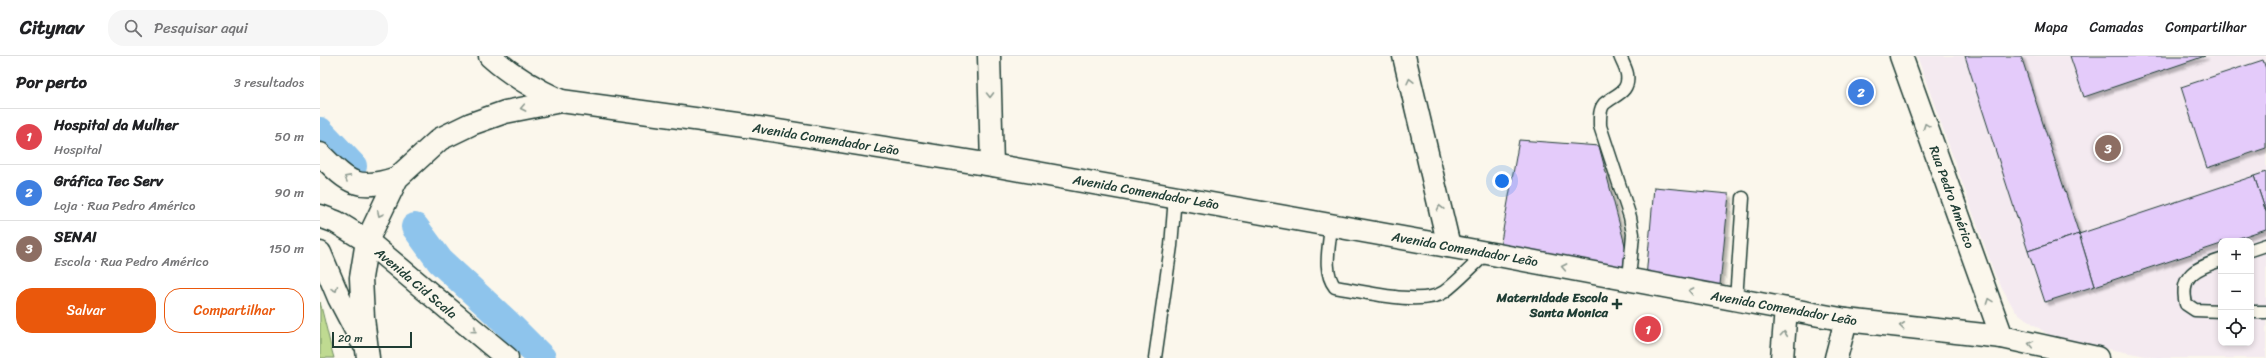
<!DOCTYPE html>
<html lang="pt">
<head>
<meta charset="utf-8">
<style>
	:root { --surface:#fff; --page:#f6f6f6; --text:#202124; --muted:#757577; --line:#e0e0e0; --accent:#ea580c }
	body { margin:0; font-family:Sriracha,sans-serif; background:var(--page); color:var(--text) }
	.controls { position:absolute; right:12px; bottom:12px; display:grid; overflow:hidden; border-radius:8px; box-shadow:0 2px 6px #0003 }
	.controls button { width:36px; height:36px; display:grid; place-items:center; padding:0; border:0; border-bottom:1px solid var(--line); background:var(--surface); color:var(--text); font:20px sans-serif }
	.scale { position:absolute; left:12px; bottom:10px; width:80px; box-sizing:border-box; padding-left:4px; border:2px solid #1f3d34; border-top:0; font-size:11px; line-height:14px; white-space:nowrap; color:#1f3d34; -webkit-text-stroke:3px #fbf7ec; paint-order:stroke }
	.you { position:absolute; left:1182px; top:125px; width:14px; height:14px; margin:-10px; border:3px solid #fff; border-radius:50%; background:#1a73e8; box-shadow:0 0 0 6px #1a73e833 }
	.badge { display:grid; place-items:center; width:26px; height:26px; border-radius:50%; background:var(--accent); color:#fff; font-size:13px; font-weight:700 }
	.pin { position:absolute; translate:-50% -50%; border:2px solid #fff; box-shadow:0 1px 4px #0006 }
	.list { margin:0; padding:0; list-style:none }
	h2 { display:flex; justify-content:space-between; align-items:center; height:52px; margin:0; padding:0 16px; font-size:17px }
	h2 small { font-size:13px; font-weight:400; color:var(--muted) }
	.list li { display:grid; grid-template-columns:26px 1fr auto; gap:12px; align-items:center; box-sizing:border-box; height:56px; padding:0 16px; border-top:1px solid var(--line) }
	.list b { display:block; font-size:15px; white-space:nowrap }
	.list p { margin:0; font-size:13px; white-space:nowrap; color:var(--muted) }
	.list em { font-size:13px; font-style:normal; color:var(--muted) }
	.actions { display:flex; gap:8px; padding:12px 16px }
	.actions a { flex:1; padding:9px 0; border:1px solid var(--accent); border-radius:16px; text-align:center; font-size:14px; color:var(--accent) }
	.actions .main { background:var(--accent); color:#fff }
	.icon { flex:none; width:22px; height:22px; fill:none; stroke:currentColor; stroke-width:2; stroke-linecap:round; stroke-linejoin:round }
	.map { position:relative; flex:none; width:1946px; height:302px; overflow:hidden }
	header { display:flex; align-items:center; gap:24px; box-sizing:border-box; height:56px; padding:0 20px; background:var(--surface); border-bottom:1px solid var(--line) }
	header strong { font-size:19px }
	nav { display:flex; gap:22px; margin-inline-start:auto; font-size:14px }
	.search { width:280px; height:36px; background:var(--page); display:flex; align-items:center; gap:10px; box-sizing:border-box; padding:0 14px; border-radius:16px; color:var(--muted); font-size:15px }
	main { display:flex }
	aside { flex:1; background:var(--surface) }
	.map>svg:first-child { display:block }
	.built { fill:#f4eaf0; fill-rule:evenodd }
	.green { fill:#bfda91; stroke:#6f8c62 }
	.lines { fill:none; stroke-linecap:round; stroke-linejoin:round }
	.canal { stroke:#8ec4ec; stroke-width:28 }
	.building { fill:#e4cbfa; stroke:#1f3d34; filter:url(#shadow) }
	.lane-casing { stroke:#1f3d34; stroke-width:15 }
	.street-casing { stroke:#1f3d34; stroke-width:25 }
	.secondary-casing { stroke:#1f3d34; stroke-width:25 }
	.lane { stroke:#fbf7ec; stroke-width:12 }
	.street { stroke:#fbf7ec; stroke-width:22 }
	.secondary { stroke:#fbf7ec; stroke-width:22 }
	.oneway { stroke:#8d9a90 }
	.poi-dot { fill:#1f3d34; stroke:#fbf7ec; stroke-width:1.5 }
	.labels { text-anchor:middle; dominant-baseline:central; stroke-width:3.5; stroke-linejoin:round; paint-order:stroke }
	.street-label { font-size:13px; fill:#1f3d34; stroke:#fbf7ec }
	.poi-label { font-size:13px; font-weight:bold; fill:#1f3d34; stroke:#fbf7ec; text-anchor:end }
</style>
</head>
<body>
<header>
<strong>Citynav</strong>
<div class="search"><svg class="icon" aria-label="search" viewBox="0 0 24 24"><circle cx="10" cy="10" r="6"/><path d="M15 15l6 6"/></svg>Pesquisar aqui</div>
<nav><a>Mapa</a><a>Camadas</a><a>Compartilhar</a></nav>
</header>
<main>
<aside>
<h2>Por perto<small>3 resultados</small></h2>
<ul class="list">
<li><span class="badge" style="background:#e0444e">1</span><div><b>Hospital da Mulher</b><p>Hospital</p></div><em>50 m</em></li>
<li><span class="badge" style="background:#3f7fe0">2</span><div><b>Gráfica Tec Serv</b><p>Loja · Rua Pedro Américo</p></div><em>90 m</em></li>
<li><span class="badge" style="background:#8d6e63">3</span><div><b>SENAI</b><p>Escola · Rua Pedro Américo</p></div><em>150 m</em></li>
</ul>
<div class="actions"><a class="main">Salvar</a><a>Compartilhar</a></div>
</aside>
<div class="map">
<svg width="1946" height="302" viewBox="0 0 1946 302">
	<defs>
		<filter id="shadow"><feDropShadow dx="3.5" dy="3.5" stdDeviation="1" flood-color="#0004"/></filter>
	</defs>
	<rect width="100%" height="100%" fill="#fbf7ec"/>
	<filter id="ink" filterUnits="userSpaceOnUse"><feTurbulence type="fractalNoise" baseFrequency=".025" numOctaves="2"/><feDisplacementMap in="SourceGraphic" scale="8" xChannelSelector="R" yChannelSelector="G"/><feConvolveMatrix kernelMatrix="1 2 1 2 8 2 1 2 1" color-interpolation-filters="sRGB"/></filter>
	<g filter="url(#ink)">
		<path class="built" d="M1597,0H1946V302H1837L1734,283L1695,255L1675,219ZM1901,185H1931V287H1901Z"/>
		<polygon class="green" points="0,246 12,295 14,302 0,302"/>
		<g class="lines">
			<g class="canal">
				<polyline points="0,75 33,110"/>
				<polyline points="95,171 120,205 185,265 222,302"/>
			</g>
		</g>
		<g class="building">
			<polygon points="1645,0 1701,0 1759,178 1708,195"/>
			<polygon points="1750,0 1885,0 1764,41"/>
			<polygon points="1943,4 1946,13 1946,92 1887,112 1861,31"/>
			<polygon points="1199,84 1279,90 1306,193 1303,211 1180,191"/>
			<polygon points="1946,116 1946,156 1934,120"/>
			<polygon points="1934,120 1946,156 1946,173 1910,185 1901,185 1901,188 1775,230 1759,178"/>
			<polygon points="1334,131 1409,138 1400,229 1326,222"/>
			<polygon points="1759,178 1775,230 1725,246 1708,195"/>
		</g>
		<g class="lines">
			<defs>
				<g id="lane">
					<path d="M1300,0C1302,6 1306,12 1307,18C1310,37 1295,38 1284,48C1279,54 1280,63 1280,70L1310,161L1313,178L1309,224"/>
					<path d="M1011,169C1010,188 1002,215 1015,231C1041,235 1102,251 1124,236C1139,225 1153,209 1167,197"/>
					<polyline points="1931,194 1946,189"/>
					<path d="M1901,204C1876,212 1859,219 1866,248L1875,254L1901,255"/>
					<polyline points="1416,244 1423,142"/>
					<polyline points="1931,256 1946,256"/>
					<polyline points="835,302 851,190 855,141"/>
				</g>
				<g id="street">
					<polyline points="1084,0 1129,190"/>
					<polyline points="1462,302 1466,253"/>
					<polyline points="1516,302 1526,264"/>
				</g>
				<g id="secondary">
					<path d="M170,0C191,19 215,33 241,45"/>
					<polyline points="669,0 672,109"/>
					<polyline points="1581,0 1682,281"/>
					<path d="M0,98C28,126 36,136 77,122"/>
					<polyline points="0,160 16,166 47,185 187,302"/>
					<polyline points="0,197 19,242 41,284"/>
					<polyline points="48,302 43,262 41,222 47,185 77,122 120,83 151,68 185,56 241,45 426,70 672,109 1167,197 1526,264 1682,281 1777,302"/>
				</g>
			</defs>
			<use href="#lane" class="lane-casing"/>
			<use href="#street" class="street-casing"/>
			<use href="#secondary" class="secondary-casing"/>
			<use href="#lane" class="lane"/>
			<use href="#street" class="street"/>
			<use href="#secondary" class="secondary"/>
		</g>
		<defs><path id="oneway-chevron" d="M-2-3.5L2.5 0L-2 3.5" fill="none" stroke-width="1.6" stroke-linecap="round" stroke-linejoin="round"/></defs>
		<g class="oneway">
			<use href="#oneway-chevron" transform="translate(1090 25) rotate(-103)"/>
			<use href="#oneway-chevron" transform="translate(670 39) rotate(89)"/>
			<use href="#oneway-chevron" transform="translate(203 52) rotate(169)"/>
			<use href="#oneway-chevron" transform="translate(1606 70) rotate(-110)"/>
			<use href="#oneway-chevron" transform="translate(27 122) rotate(-151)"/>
			<use href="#oneway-chevron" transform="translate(1120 152) rotate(-103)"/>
			<use href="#oneway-chevron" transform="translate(60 158) rotate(116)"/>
			<use href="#oneway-chevron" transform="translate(1244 211) rotate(-169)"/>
			<use href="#oneway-chevron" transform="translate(15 233) rotate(66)"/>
			<use href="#oneway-chevron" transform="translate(1371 235) rotate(-169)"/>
			<use href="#oneway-chevron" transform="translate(1669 245) rotate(-110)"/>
			<use href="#oneway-chevron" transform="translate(1582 270) rotate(-174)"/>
			<use href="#oneway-chevron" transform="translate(154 274) rotate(40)"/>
			<use href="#oneway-chevron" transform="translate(1464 278) rotate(-85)"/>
			<use href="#oneway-chevron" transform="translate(1711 288) rotate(-168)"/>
		</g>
	</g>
	<path class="poi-dot" d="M1295 242h4v4h4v4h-4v4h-4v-4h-4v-4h4z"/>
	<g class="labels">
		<g class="street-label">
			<text transform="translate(506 83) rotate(9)">Avenida Comendador Leão</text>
			<text transform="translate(826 136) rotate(10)">Avenida Comendador Leão</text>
			<text transform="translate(1632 141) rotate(70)">Rua Pedro Américo</text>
			<text transform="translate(1145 193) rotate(10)">Avenida Comendador Leão</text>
			<text transform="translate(96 227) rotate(40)">Avenida Cid Scala</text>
			<text transform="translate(1464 252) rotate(10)">Avenida Comendador Leão</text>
		</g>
		<g class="poi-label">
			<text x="1288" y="241">Maternidade Escola<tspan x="1288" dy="15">Santa Monica</tspan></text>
		</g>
	</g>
</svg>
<div class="controls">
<button>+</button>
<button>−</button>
<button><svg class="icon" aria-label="locate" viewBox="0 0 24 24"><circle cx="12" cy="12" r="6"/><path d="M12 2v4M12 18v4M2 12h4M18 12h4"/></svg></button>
</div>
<div class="scale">20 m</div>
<div class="you"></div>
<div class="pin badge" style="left:1328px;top:273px;background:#e0444e">1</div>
<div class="pin badge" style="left:1541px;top:36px;background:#3f7fe0">2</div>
<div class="pin badge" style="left:1788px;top:92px;background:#8d6e63">3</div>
</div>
</main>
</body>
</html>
